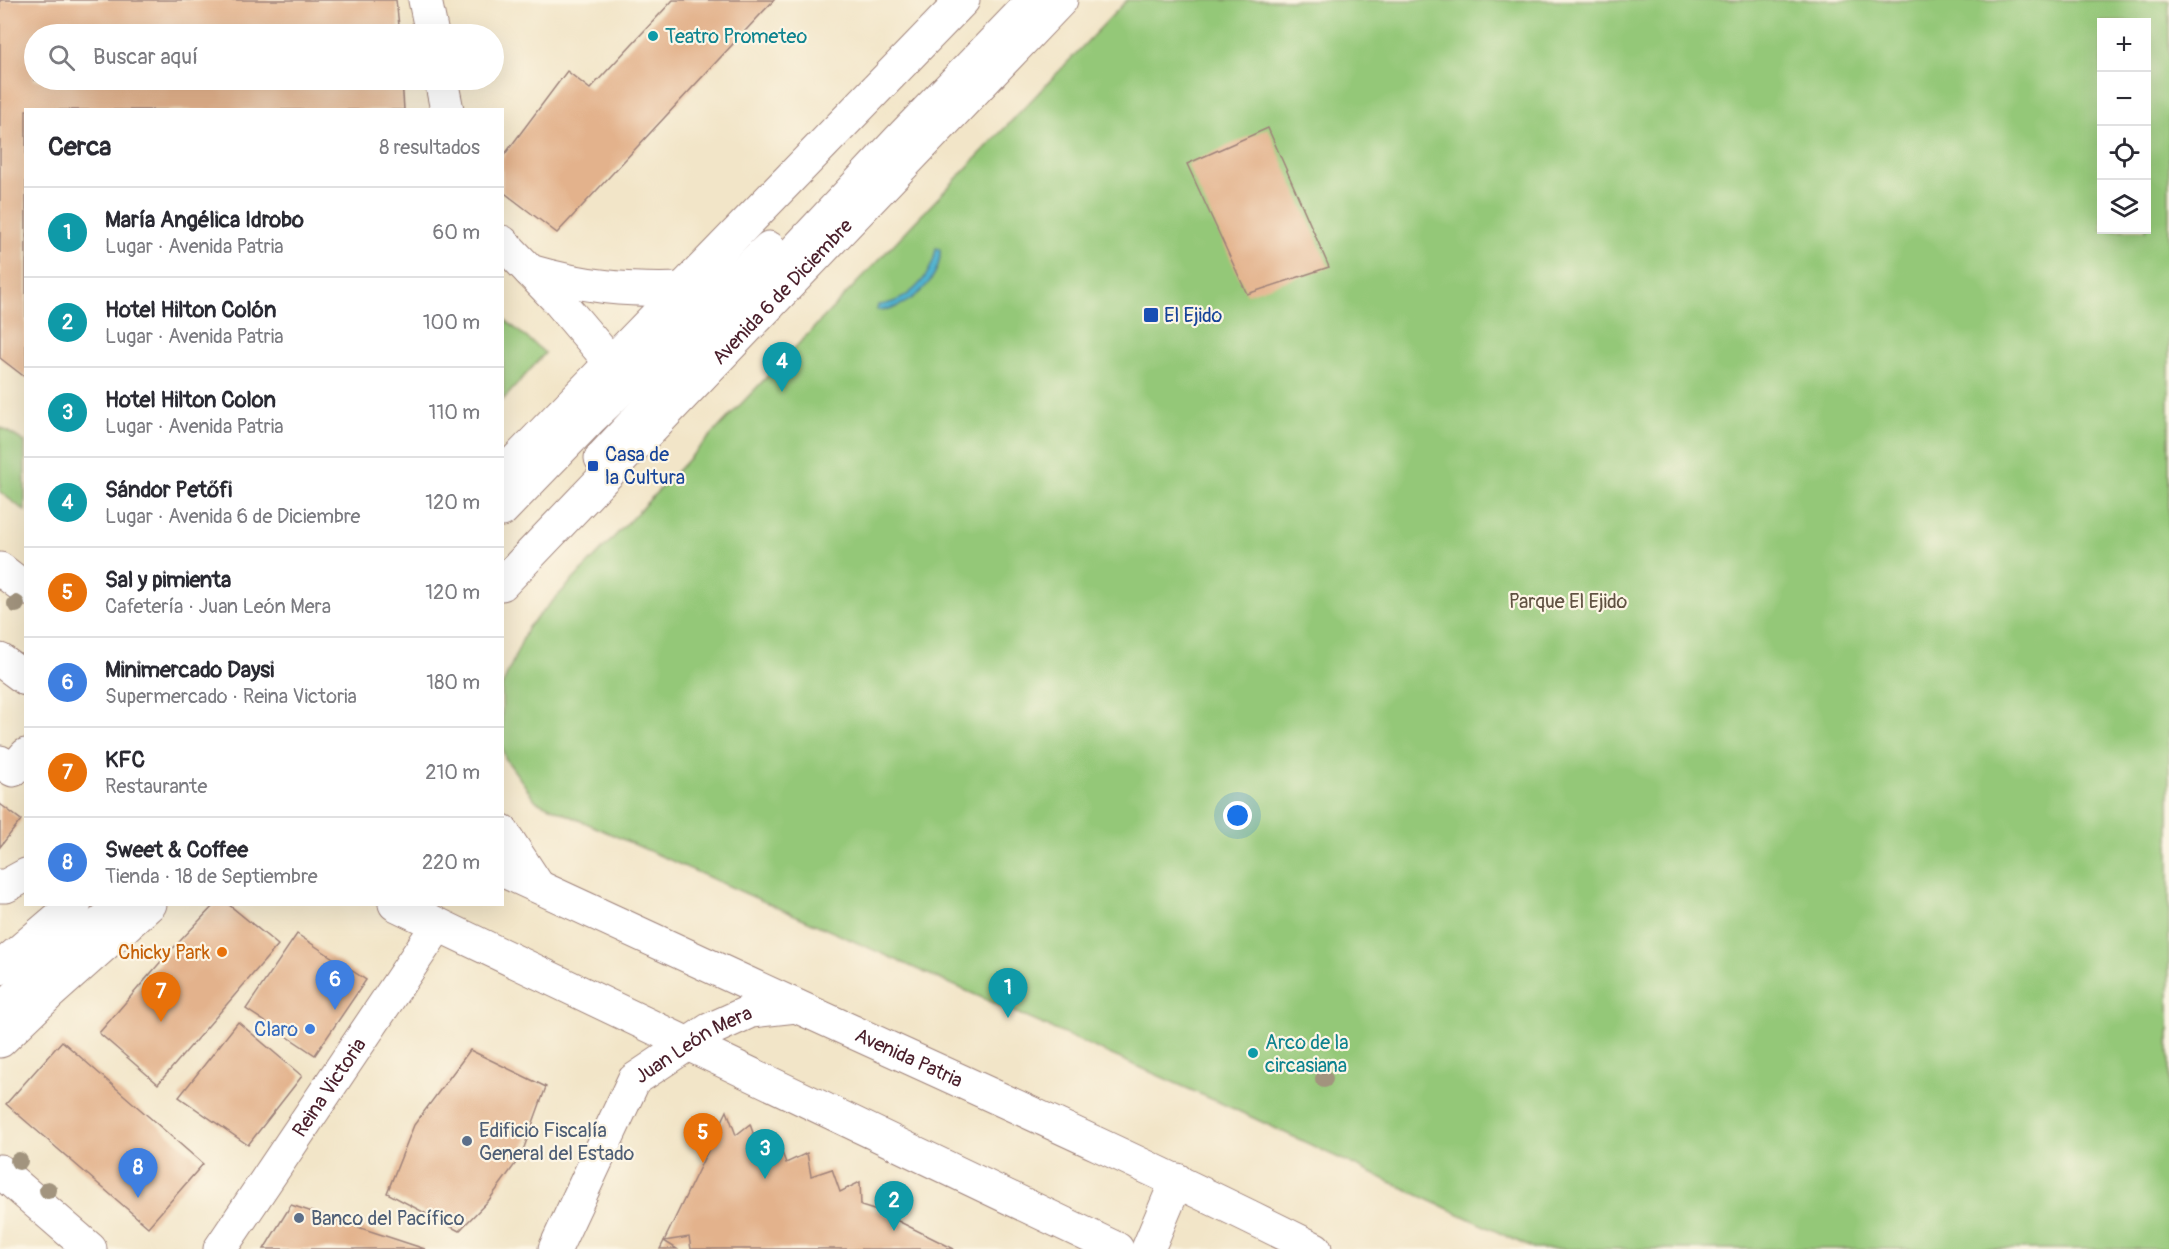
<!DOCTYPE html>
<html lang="es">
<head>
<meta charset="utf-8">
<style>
	:root { --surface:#fff; --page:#f2f2f3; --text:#2b2b33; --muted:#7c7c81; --line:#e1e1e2; --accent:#d93025 }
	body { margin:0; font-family:Pangolin,sans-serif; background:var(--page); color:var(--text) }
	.controls { position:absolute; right:18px; top:18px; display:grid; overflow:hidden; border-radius:0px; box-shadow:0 6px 24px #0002 }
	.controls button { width:54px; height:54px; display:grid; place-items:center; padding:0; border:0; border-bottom:2px solid var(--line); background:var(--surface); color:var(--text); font:30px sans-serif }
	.you { position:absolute; left:1238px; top:816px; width:21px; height:21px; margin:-15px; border:4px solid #fff; border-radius:50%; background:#1a73e8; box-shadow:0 0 0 9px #1a73e833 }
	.badge { display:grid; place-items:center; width:39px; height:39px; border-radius:50%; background:var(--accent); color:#fff; font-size:20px; font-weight:700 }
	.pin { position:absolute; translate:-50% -50px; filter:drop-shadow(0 2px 3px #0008) }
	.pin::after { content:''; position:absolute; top:32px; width:21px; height:18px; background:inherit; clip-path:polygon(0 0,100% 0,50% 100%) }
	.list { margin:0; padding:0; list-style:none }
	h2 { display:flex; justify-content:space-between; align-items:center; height:78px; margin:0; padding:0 24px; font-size:26px }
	h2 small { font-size:20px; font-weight:400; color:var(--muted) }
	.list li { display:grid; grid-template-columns:39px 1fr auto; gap:18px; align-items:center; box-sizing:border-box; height:90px; padding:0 24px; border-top:2px solid var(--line) }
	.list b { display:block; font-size:22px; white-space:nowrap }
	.list p { margin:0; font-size:20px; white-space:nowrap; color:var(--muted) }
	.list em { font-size:20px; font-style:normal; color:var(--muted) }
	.icon { flex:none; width:33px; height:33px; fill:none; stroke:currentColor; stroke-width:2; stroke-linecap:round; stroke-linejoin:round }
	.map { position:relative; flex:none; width:2169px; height:1249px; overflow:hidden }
	.search { position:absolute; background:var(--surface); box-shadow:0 6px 24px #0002; left:24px; top:24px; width:480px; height:66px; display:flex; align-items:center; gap:15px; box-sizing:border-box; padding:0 21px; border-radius:33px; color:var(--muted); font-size:22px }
	.panel { position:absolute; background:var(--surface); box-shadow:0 6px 24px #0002; left:24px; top:108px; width:480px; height:798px; border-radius:0px }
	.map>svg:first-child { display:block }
	.green { fill:#94c878; stroke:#6f7452; stroke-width:1.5; fill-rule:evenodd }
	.water { fill:#51b4d0; stroke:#4e6a7e; stroke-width:1.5 }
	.building { fill:#e3b28c }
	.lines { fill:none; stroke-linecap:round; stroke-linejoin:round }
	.minor-casing { stroke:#9e827a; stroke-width:35 }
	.major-casing { stroke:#9e827a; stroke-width:35 }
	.minor { stroke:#fff; stroke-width:33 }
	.major { stroke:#fff; stroke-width:33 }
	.tree { fill:#a2947e }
	.culture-dot { fill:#0f9aa8; stroke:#fcf5e5; stroke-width:2 }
	.transit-dot { fill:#1a4fb4; stroke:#fcf5e5; stroke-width:2 }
	.food-dot { fill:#e8710a; stroke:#fcf5e5; stroke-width:2 }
	.shop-dot { fill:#3f7fe0; stroke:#fcf5e5; stroke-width:2 }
	.service-dot { fill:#5c6f8a; stroke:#fcf5e5; stroke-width:2 }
	.labels { text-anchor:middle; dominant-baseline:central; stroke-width:4.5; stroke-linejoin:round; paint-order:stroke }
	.culture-label { font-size:20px; fill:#0d838f; stroke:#fcf5e5; text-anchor:start }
	.street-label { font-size:20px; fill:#4a1f2b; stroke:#fcf5e5 }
	.transit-label { font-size:20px; fill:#164399; stroke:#fcf5e5; text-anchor:start }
	.park-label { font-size:20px; fill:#605242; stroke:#fcf5e5 }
	.food-label { font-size:20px; fill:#c56008; stroke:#fcf5e5; text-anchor:end }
	.shop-label { font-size:20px; fill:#366cbe; stroke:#fcf5e5; text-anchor:end }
	.service-label { font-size:20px; fill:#4e5e75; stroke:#fcf5e5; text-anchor:start }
</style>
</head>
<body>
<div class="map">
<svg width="2169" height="1249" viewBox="0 0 2169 1249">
	<rect width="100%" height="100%" fill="#fcf5e5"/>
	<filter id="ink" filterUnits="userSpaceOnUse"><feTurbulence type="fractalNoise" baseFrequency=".0167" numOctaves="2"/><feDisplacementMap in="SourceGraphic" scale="12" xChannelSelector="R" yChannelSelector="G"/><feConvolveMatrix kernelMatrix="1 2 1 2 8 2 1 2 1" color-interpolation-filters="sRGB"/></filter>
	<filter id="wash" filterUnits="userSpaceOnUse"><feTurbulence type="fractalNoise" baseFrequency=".008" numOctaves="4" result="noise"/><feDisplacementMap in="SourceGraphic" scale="24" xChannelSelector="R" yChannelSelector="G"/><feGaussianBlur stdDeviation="1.35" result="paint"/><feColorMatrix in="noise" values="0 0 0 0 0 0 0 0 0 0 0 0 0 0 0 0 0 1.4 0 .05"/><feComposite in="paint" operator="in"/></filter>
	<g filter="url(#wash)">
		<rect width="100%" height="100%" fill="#f2e5c8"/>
		<g class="green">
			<path d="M1127,0H2169V1249H1534L1234,1109L536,801L505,758L502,748V686L528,627ZM2102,22H2146V230H2102Z"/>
			<polygon points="503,318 545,353 503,400"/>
			<polygon points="0,427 25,442 25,511 0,492"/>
		</g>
		<path class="water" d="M936,248L940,249C942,275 919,298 896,307C890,310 883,309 877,310L878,305C907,303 932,278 936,248Z"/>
		<g id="blocks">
			<g class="building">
				<polygon points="0,0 396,0 400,34 34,34 34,80 402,80 404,110 26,110 26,378 0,358"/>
				<polygon points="673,0 774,0 557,233 502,191 502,158 567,71 590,89"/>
				<polygon points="1268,128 1329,267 1247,294 1187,164"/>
				<polygon points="0,804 21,820 0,847"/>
				<polygon points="215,904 228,904 278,945 158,1084 99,1033 164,958"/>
				<polygon points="297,934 366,980 315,1055 246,1009"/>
				<polygon points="238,1022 302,1076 248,1145 179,1097"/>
				<polygon points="62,1041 203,1164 148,1227 6,1104"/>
				<polygon points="470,1050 546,1087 521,1156 489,1200 459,1231 387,1193 414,1125"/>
				<polygon points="727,1111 736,1135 750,1124 758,1148 775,1134 786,1163 807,1153 811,1176 832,1169 840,1192 860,1182 861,1206 880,1212 954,1249 691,1249 689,1237 664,1241"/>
				<polygon points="291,1205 425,1249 264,1249"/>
				<polygon points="664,1241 677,1249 660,1249"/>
			</g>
		</g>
	</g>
	<g filter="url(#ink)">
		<use href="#blocks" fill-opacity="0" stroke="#9e827a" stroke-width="1.5"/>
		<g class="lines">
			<defs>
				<g id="minor">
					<polyline points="425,0 432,34"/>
					<polyline points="441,80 447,110"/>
					<polyline points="502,242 557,299 612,364"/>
					<path d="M530,271C585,287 627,291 685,289"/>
					<polyline points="601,458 898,141 1034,0"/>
					<polyline points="502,510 591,418 769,248"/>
					<polyline points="0,762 13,770 26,755"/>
					<polyline points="0,886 6,886 26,875"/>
					<polyline points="0,1010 123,904"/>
					<polyline points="0,1171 90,1249"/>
					<path id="s1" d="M220,1249L438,925"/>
					<path id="s2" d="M555,1249L634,1080L709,1030L751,1011L796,1006"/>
					<polyline points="1148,1249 1177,1180"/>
				</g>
				<g id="major">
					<polyline points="502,475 963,0"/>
					<polyline points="0,569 26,589"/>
					<path id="s3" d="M502,584L1061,0"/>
					<polyline points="0,660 26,679"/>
					<polyline points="502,831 538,886"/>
					<path id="s4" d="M502,870C600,915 697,961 794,1005C969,1085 1144,1163 1315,1249"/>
					<polyline points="395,904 1117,1249"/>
					<polyline points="0,968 75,904"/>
					<polyline points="0,1041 48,995 150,904"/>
				</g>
			</defs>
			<use href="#minor" class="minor-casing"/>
			<use href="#major" class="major-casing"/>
			<use href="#minor" class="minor"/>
			<use href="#major" class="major"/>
		</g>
		<g class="tree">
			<circle cx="16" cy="604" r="9"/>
			<circle cx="1324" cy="1079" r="9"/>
			<circle cx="19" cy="1161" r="9"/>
			<circle cx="48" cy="1190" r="9"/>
		</g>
	</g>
	<g class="culture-dot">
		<circle cx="653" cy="36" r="6"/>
		<circle cx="1253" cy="1053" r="6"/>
	</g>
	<g class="transit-dot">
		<rect x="1143" y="307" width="16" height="16" rx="3"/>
		<rect x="587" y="460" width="12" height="12" rx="3"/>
	</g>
	<circle class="food-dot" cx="222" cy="952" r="6"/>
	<circle class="shop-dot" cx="310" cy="1029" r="6"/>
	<g class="service-dot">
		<circle cx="467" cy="1141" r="6"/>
		<circle cx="299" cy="1218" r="6"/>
	</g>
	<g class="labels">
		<g class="culture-label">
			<text x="665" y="36">Teatro Prometeo</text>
			<text x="1265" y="1042">Arco de la<tspan x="1265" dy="23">circasiana</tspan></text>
		</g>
		<g class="street-label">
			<text stroke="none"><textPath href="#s3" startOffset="405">Avenida 6 de Diciembre</textPath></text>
			<text stroke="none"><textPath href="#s2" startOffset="256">Juan León Mera</textPath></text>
			<text stroke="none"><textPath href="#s4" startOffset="448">Avenida Patria</textPath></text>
			<text stroke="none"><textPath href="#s1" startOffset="195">Reina Victoria</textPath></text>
		</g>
		<g class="transit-label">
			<text x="1164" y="315">El Ejido</text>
			<text x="605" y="454">Casa de<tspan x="605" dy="23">la Cultura</tspan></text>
		</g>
		<g class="park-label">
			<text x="1568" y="601">Parque El Ejido</text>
		</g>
		<g class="food-label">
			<text x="210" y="952">Chicky Park</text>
		</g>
		<g class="shop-label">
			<text x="298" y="1029">Claro</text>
		</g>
		<g class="service-label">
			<text x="479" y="1130">Edificio Fiscalía<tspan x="479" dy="23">General del Estado</tspan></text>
			<text x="311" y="1218">Banco del Pacífico</text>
		</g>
	</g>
</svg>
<div class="controls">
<button>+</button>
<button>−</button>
<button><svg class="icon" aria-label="locate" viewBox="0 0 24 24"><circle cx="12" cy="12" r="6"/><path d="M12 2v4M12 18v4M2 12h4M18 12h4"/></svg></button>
<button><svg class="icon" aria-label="layers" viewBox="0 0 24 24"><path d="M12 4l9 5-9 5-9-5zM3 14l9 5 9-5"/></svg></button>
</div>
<div class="you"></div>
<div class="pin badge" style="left:1008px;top:1018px;background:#0f9aa8">1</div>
<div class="pin badge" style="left:894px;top:1231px;background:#0f9aa8">2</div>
<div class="pin badge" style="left:765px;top:1179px;background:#0f9aa8">3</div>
<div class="pin badge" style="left:782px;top:392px;background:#0f9aa8">4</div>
<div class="pin badge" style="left:703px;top:1163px;background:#e8710a">5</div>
<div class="pin badge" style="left:335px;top:1010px;background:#3f7fe0">6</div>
<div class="pin badge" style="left:161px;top:1022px;background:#e8710a">7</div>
<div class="pin badge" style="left:138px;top:1198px;background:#3f7fe0">8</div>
<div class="search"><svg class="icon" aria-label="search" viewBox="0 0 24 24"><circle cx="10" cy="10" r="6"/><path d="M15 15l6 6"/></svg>Buscar aquí</div>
<section class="panel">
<h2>Cerca<small>8 resultados</small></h2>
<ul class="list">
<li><span class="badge" style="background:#0f9aa8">1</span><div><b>María Angélica Idrobo</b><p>Lugar · Avenida Patria</p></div><em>60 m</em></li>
<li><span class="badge" style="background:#0f9aa8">2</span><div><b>Hotel Hilton Colón</b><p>Lugar · Avenida Patria</p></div><em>100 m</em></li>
<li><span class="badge" style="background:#0f9aa8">3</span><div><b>Hotel Hilton Colon</b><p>Lugar · Avenida Patria</p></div><em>110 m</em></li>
<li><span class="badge" style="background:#0f9aa8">4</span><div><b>Sándor Petőfi</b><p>Lugar · Avenida 6 de Diciembre</p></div><em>120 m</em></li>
<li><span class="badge" style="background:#e8710a">5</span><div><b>Sal y pimienta</b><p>Cafetería · Juan León Mera</p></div><em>120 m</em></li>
<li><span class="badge" style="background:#3f7fe0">6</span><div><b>Minimercado Daysi</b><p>Supermercado · Reina Victoria</p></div><em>180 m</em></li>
<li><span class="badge" style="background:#e8710a">7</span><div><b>KFC</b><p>Restaurante</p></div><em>210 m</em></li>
<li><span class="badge" style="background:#3f7fe0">8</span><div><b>Sweet &amp; Coffee</b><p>Tienda · 18 de Septiembre</p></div><em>220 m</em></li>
</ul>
</section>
</div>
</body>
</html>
